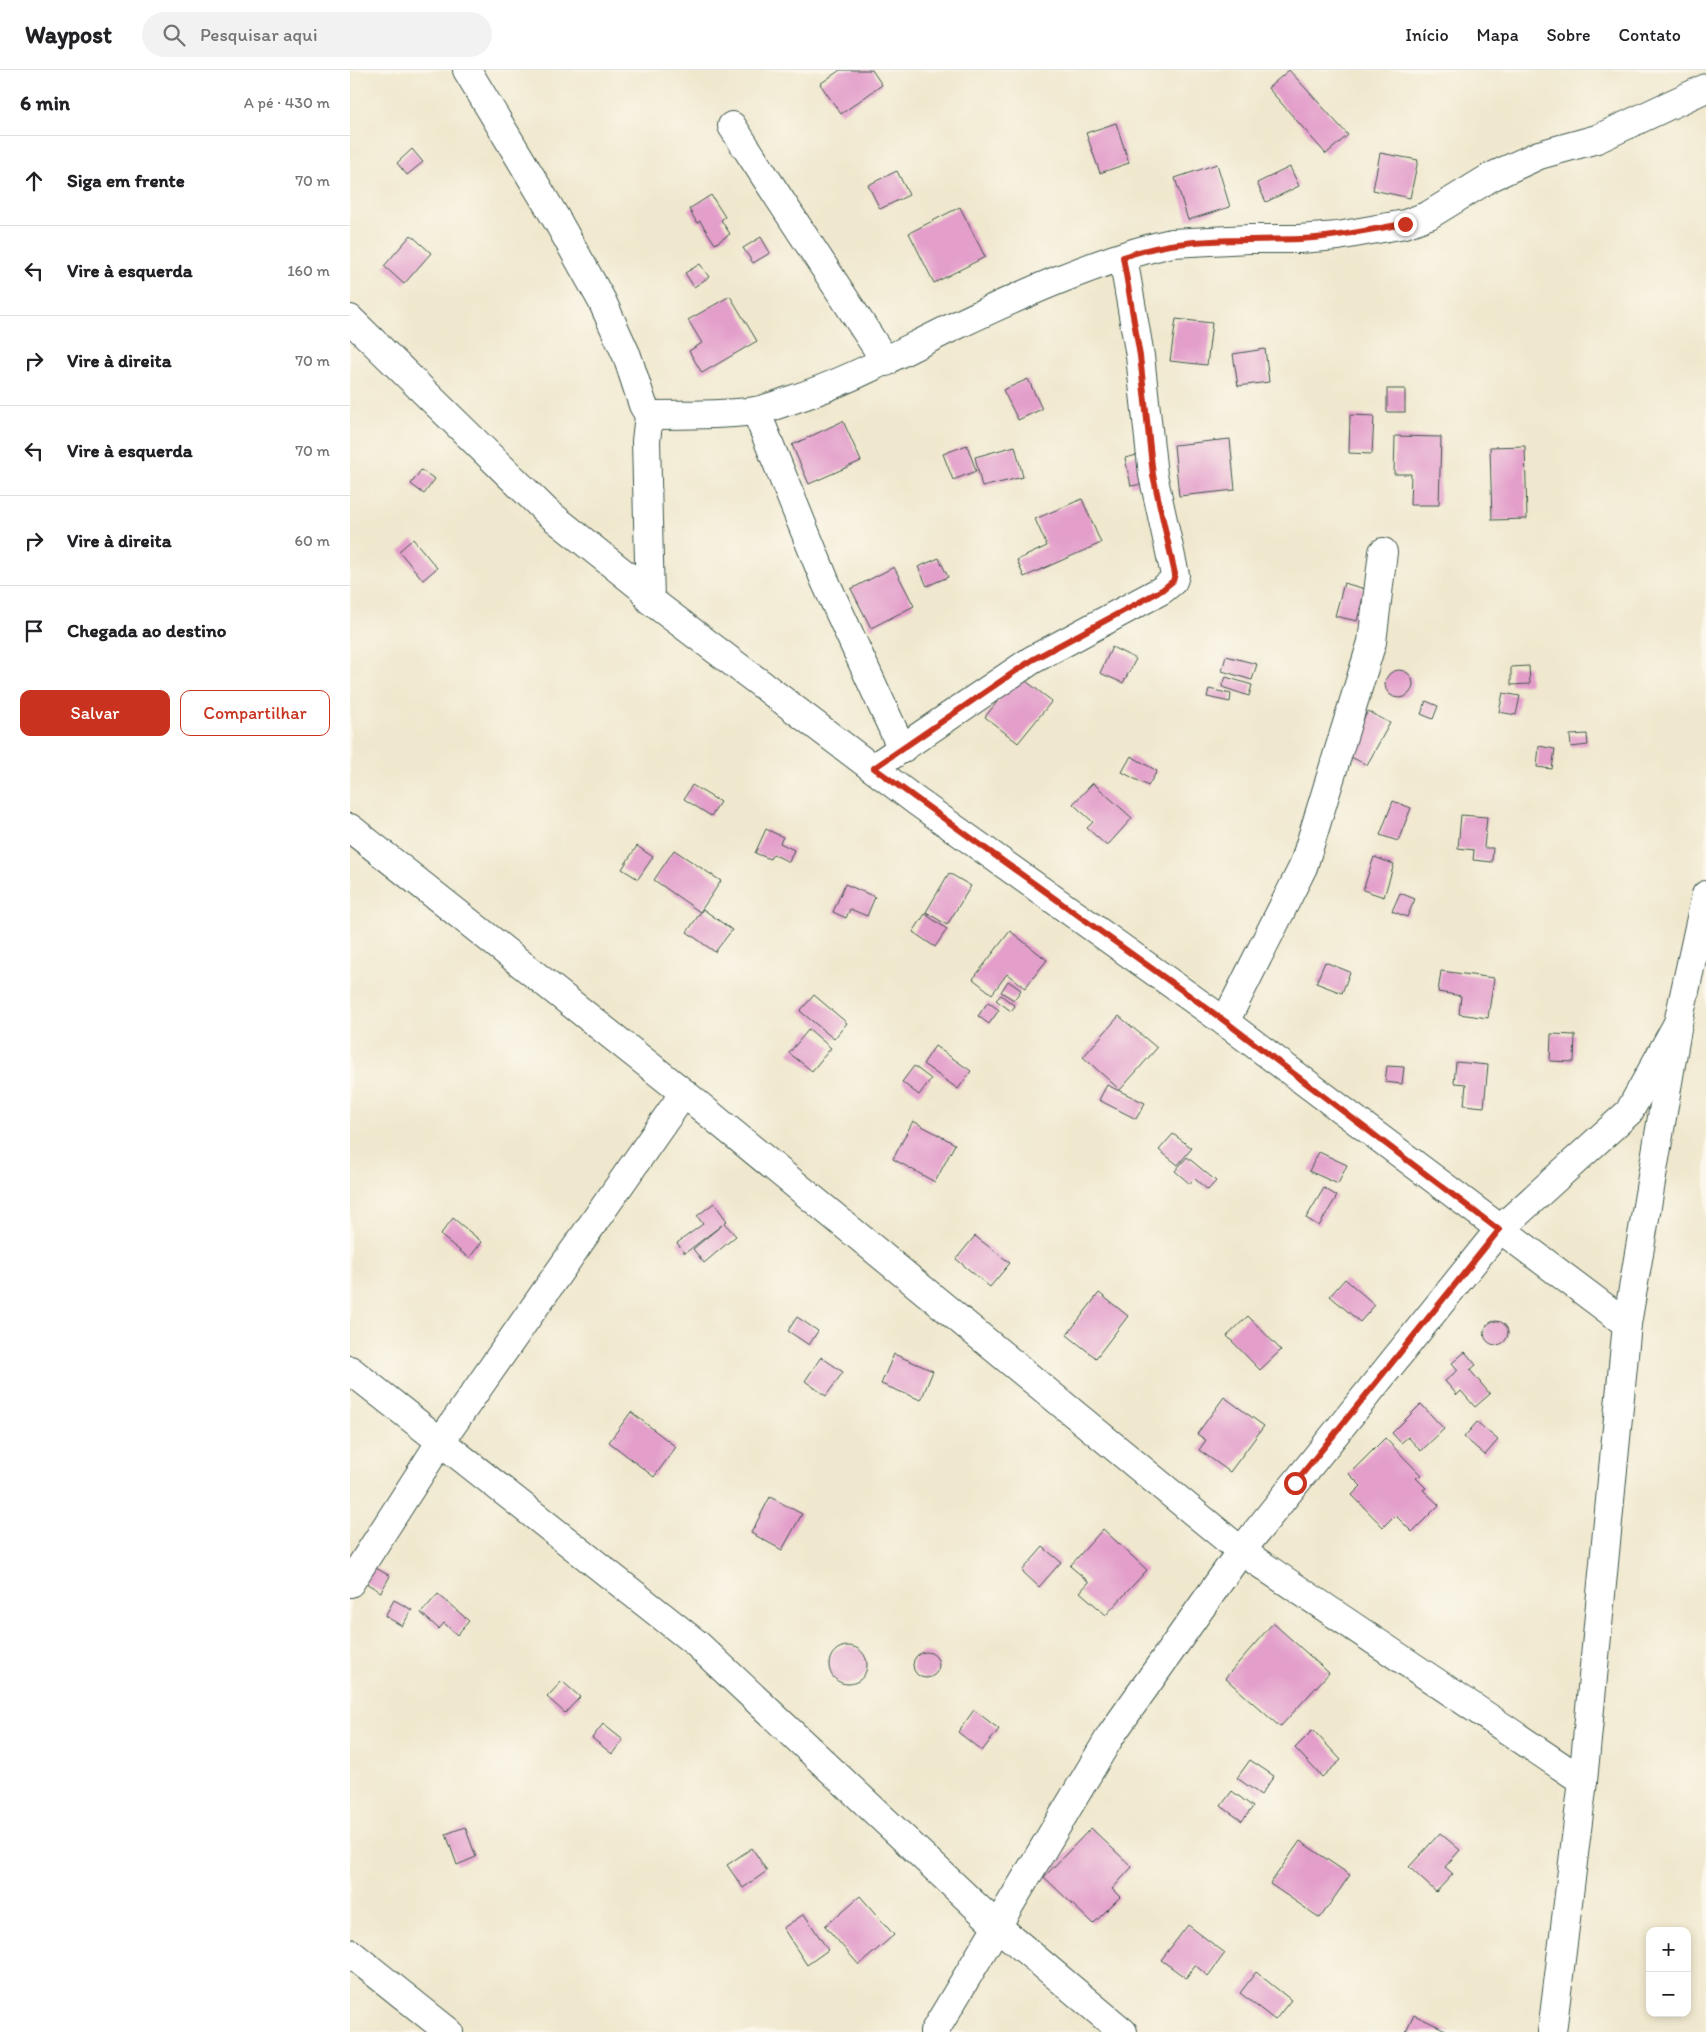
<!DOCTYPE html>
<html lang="pt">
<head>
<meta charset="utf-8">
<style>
	:root { --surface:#fff; --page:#f2f2f2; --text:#202124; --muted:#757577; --line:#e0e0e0; --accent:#c8321e }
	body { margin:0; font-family:Itim,sans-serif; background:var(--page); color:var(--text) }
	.controls { position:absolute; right:15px; bottom:15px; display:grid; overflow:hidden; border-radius:10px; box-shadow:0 2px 8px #0003 }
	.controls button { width:45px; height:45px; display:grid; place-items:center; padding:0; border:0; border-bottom:1px solid var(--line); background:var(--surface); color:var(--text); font:25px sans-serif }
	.stop { position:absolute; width:15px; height:15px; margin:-11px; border:4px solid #c8321e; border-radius:50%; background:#fff }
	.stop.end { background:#c8321e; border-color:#fff; box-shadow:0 1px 5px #0008 }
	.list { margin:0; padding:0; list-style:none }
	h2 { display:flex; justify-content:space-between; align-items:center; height:65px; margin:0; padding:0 20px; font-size:21px }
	h2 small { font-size:16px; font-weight:400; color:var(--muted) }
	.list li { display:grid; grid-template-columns:32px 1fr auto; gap:15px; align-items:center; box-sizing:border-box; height:90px; padding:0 20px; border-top:1px solid var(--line) }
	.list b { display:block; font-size:19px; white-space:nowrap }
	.list em { font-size:16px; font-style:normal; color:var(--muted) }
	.actions { display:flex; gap:10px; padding:15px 20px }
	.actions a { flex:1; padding:11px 0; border:1px solid var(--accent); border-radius:10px; text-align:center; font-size:18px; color:var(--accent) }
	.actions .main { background:var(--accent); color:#fff }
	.icon { flex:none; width:28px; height:28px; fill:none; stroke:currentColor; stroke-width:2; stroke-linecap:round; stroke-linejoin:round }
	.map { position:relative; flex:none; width:1356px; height:1962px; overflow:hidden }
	header { display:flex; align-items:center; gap:30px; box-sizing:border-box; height:70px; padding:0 25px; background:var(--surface); border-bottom:1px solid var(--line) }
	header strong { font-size:24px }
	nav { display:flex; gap:28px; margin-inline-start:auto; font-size:18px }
	.search { width:350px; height:45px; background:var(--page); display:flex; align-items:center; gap:12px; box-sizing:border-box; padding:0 18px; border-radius:28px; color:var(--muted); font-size:19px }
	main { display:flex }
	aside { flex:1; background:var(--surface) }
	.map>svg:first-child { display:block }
	.building { fill:#e39eca }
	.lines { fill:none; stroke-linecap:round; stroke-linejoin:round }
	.street-casing { stroke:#3e574b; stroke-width:30 }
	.street { stroke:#fff; stroke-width:28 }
	.route { stroke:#c8321e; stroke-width:6 }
</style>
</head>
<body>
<header>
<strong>Waypost</strong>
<div class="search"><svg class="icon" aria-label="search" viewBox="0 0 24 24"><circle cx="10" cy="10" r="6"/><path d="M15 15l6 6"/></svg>Pesquisar aqui</div>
<nav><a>Início</a><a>Mapa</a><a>Sobre</a><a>Contato</a></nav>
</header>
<main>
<aside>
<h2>6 min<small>A pé · 430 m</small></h2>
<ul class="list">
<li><svg class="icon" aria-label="ahead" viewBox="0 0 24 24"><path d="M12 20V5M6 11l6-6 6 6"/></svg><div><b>Siga em frente</b></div><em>70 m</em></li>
<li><svg class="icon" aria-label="left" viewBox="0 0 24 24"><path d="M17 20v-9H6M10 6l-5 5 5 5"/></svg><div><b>Vire à esquerda</b></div><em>160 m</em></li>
<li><svg class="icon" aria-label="right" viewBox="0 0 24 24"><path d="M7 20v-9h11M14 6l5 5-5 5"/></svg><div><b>Vire à direita</b></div><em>70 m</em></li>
<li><svg class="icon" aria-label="left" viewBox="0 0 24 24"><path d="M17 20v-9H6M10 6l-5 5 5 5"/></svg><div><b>Vire à esquerda</b></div><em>70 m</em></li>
<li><svg class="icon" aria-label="right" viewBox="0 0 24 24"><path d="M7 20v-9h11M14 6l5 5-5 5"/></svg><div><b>Vire à direita</b></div><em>60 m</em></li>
<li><svg class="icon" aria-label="arrive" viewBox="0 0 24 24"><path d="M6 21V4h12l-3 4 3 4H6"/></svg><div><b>Chegada ao destino</b></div></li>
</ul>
<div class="actions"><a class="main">Salvar</a><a>Compartilhar</a></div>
</aside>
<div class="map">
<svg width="1356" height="1962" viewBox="0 0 1356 1962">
	<rect width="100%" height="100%" fill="#fbf7ec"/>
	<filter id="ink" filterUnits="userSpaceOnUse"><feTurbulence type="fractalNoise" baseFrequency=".02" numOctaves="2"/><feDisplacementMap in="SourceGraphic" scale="10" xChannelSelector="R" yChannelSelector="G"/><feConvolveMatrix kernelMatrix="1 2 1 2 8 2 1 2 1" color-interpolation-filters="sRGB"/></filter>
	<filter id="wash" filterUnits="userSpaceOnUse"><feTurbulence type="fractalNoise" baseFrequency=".0096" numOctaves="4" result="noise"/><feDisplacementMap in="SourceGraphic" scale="20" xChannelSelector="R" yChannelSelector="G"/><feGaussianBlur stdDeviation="1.12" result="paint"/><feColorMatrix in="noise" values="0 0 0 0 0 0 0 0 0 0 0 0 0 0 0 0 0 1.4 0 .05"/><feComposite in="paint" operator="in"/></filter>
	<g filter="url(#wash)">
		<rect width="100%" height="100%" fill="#f0e8ce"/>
		<g id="blocks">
			<g class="building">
				<polygon points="490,0 522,0 532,15 491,44 470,14"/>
				<polygon points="939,0 998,65 976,84 918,18"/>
				<polygon points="766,53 779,93 750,103 736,63"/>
				<polygon points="62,79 73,92 57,105 47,93"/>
				<polygon points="1030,83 1068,90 1060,128 1023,120"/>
				<polygon points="867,94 880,137 838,150 825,108"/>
				<polygon points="940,97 949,116 916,132 907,113"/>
				<polygon points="547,101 559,125 530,139 518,115"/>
				<polygon points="361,125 375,147 371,150 380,164 365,174 350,151 347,153 339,139"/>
				<polygon points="610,137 635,187 584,213 559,163"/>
				<polygon points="61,165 81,183 54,214 34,196"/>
				<polygon points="411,167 420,183 403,193 393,178"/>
				<polygon points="350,194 359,207 344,217 335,203"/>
				<polygon points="380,226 407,271 352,303 339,281 352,273 338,250"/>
				<polygon points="826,249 862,253 857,295 820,291"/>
				<polygon points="915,279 919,312 888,316 883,284"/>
				<polygon points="678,309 692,339 668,350 653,320"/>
				<rect x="1037" y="319" width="18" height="23"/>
				<polygon points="1000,345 1024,346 1022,384 999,383"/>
				<polygon points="493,351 511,391 459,414 442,375"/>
				<polygon points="1045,366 1091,367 1089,435 1060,435 1061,404 1044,404"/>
				<polygon points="880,369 885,420 829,426 824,375"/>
				<polygon points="617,375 626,401 603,410 593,384"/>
				<polygon points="665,376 673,407 632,417 625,387"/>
				<polygon points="1175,376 1177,449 1142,450 1140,377"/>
				<polygon points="791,384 798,413 781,416 775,388"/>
				<polygon points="71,400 85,409 74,424 61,414"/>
				<polygon points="732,429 751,473 674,507 667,490 697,476 685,449"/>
				<polygon points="63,469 87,498 73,510 49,481"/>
				<polygon points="589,488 598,507 577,516 568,497"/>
				<polygon points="544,497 564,536 521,558 501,519"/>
				<polygon points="994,513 1015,519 1007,551 985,546"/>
				<polygon points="762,577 786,589 773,613 750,603"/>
				<polygon points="876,586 907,594 902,610 872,601"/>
				<polygon points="1179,596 1180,614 1161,615 1161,597"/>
				<circle cx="1049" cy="614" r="14"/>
				<polygon points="668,605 702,631 668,673 635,647"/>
				<polygon points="876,607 902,615 899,626 872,617"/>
				<polygon points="859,619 881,624 880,632 857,627"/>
				<polygon points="1153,623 1170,626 1166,645 1149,642"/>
				<polygon points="1076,631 1088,636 1083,649 1071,644"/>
				<polygon points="1018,641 1040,653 1017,695 995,684"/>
				<polygon points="1237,664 1238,675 1221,677 1220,665"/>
				<polygon points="1189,676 1205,679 1202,699 1187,697"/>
				<polygon points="781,686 807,701 798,716 772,702"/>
				<polygon points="743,713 782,748 757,776 737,758 743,752 723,734"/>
				<polygon points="342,715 370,732 361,746 334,729"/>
				<polygon points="1043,731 1061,738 1048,771 1030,765"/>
				<polygon points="1111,745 1137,747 1134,778 1143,778 1142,792 1123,790 1124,780 1108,778"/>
				<polygon points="416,759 433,767 430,773 444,780 439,792 423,784 420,789 405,783"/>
				<polygon points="287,776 303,787 288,809 272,799"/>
				<polygon points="324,780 371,811 350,842 304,810"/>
				<polygon points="1024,787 1044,794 1034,827 1013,820"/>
				<polygon points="599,803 621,816 597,855 576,842"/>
				<polygon points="495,814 525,827 517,846 500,839 496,848 483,842"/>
				<polygon points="1050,823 1065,829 1057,847 1042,841"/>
				<polygon points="353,839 382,860 365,882 337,862"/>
				<polygon points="575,844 597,859 585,877 563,862"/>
				<polygon points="660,861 697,890 675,918 657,904 642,924 623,909"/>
				<polygon points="975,892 1000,902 992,923 966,913"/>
				<polygon points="1091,901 1144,908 1138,948 1109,944 1111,926 1088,922"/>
				<polygon points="658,911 671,920 664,930 651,922"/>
				<polygon points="464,925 497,953 484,969 450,941"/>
				<polygon points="651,925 665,936 661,941 646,930"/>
				<polygon points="638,932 649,940 639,954 628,946"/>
				<polygon points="769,946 807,978 770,1020 733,987"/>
				<polygon points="459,959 481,978 462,1001 439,983"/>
				<polygon points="1201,964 1225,965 1224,992 1200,991"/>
				<polygon points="585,976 621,1001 608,1019 573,994"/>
				<polygon points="1106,992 1138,995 1134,1037 1114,1035 1116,1014 1104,1013"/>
				<polygon points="564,996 581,1009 569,1025 552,1012"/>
				<polygon points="1037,996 1054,997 1052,1014 1035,1012"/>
				<polygon points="757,1015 795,1033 786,1049 749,1030"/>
				<polygon points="563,1051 605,1074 585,1112 543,1089"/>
				<polygon points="823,1064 842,1078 828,1095 809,1080"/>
				<polygon points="969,1082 997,1095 988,1114 959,1101"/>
				<polygon points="837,1087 866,1111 858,1120 845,1109 840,1114 825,1101"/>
				<polygon points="974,1118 987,1126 969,1156 956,1148"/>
				<polygon points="364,1133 377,1151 374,1153 386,1166 354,1193 343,1179 372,1155 335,1183 327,1173 353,1154 347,1146"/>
				<polygon points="103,1148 132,1172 119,1188 90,1165"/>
				<polygon points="625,1166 660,1193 640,1217 606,1189"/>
				<polygon points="995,1209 1025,1235 1010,1252 980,1226"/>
				<polygon points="749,1223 778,1246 746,1288 717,1265"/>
				<polygon points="898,1246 931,1280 910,1300 877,1266"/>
				<polygon points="447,1247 468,1261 459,1275 438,1261"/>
				<circle cx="1146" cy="1263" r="12"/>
				<polygon points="1115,1282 1126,1295 1120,1300 1140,1324 1125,1337 1111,1321 1107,1325 1095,1311 1108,1300 1102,1293"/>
				<polygon points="544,1284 583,1301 571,1330 531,1314"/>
				<polygon points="471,1287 493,1302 476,1326 455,1311"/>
				<polygon points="874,1327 914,1356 880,1402 849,1380 856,1370 847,1364"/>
				<polygon points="1071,1334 1094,1359 1071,1381 1058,1367 1051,1373 1042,1363"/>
				<polygon points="281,1342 326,1377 304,1407 259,1372"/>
				<polygon points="1127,1352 1148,1370 1135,1385 1114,1367"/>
				<polygon points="1035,1368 1071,1405 1066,1408 1076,1418 1073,1420 1089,1435 1062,1462 1045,1445 1033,1457 1002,1425 1011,1416 999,1404"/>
				<polygon points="420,1427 452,1444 432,1480 401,1463"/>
				<polygon points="753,1459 797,1500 756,1545 730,1522 739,1512 720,1496"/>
				<polygon points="693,1477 711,1492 689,1517 672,1501"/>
				<polygon points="24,1497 40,1506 31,1522 14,1512"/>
				<polygon points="88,1524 119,1551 107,1565 94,1553 89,1559 71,1543"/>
				<polygon points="44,1530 62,1540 52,1556 35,1546"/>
				<polygon points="923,1553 979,1603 930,1657 875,1608"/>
				<circle cx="498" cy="1595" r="19"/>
				<circle cx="576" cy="1595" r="13"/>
				<polygon points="212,1611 230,1627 215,1643 197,1627"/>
				<polygon points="624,1640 649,1659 632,1681 608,1662"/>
				<polygon points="253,1654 273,1670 262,1684 242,1668"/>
				<polygon points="963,1660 991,1690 972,1707 945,1678"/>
				<polygon points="900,1690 924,1706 911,1725 887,1708"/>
				<polygon points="882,1721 903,1737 892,1751 871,1736"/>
				<polygon points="115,1757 126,1787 107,1795 96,1764"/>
				<polygon points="741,1758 782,1797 762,1819 770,1827 743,1854 694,1807"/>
				<polygon points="1090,1763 1110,1780 1095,1797 1103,1804 1086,1822 1059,1797"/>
				<polygon points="950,1771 1000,1805 970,1848 920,1814"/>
				<polygon points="402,1778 417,1801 393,1818 377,1795"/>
				<polygon points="510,1826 544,1865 509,1895 475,1856"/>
				<polygon points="454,1844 478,1880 457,1895 433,1858"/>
				<polygon points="838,1855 875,1883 858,1906 845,1895 836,1908 811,1890"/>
				<polygon points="906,1902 941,1930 925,1950 890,1923"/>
				<polygon points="1064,1945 1100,1962 1056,1962"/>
			</g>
		</g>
	</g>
	<g filter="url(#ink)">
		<use href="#blocks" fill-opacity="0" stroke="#3e574b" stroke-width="1"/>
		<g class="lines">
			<defs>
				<g id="street">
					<polyline points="117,0 208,152 252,231 277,286 293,335 299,345 296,371 300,530"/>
					<polyline points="382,56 536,292"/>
					<polyline points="0,249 197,442 292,518 300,530 566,731 875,952 1277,1254"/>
					<polyline points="406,341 475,511 552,679"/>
					<path d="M299,345C333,344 370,346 405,341C417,339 429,334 441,330C498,312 549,283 603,257C668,226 752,188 822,173L899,169H949L988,166L1055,154L1079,145L1141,107L1189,85L1247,69L1356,18"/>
					<polyline points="523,698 682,590 812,520 823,511 825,505 803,405 790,286 773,187"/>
					<polyline points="0,758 334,1023 891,1481 1233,1711"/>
					<polyline points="875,952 953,797 1022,572 1033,482"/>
					<polyline points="0,1300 346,1573 647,1856 773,1962"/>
					<polyline points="0,1513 91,1371 334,1023"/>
					<polyline points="0,1883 99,1962"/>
					<polyline points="584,1962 761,1665 891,1481 1149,1160 1279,1042 1328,953"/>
					<polyline points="1202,1962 1233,1711 1277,1254 1328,953 1356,825"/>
				</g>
			</defs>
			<use href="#street" class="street-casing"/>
			<use href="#street" class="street"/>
		</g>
	</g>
	<g class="lines" filter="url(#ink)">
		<path class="route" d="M945,1413L1149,1160L876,952L524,698L682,590L812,520L823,511L825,504L803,405L790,286L773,187C832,166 888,171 950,169C985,168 1020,159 1055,154"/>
	</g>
</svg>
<div class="controls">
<button>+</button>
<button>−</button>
</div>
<div class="stop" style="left:945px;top:1413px"></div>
<div class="stop end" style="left:1055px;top:154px"></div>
</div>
</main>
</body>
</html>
